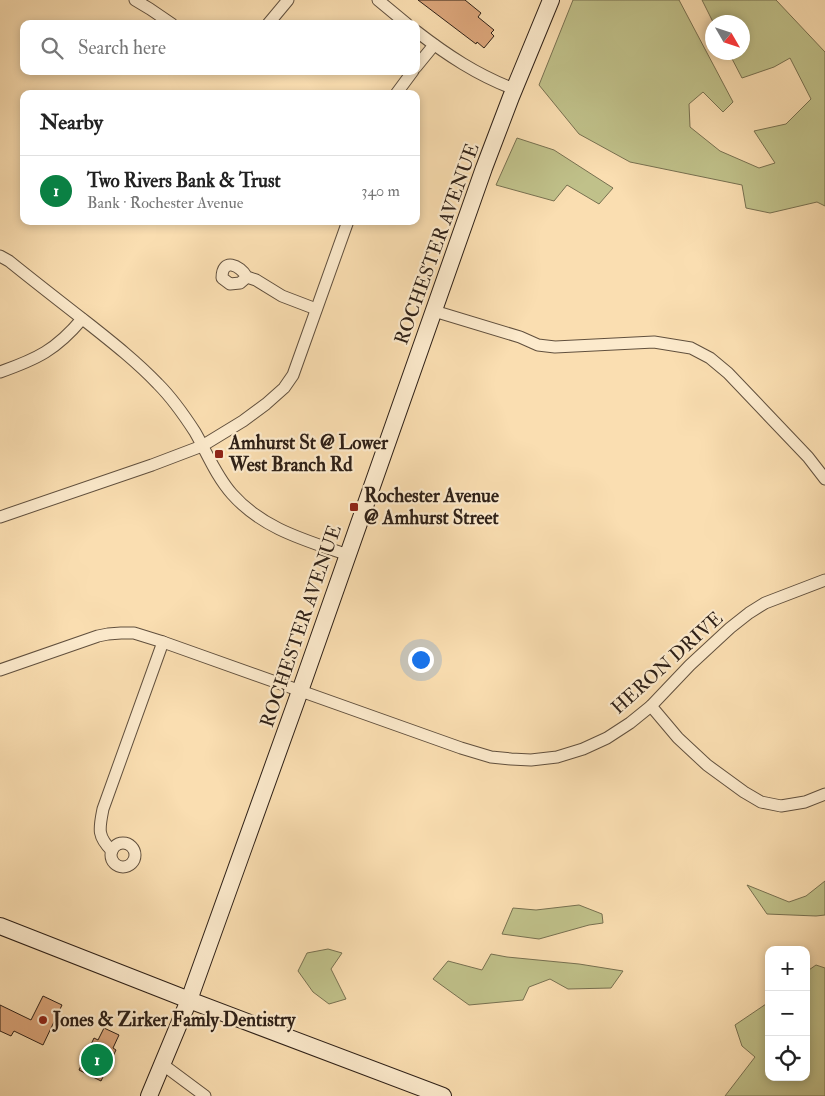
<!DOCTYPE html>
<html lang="en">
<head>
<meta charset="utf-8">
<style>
	:root { --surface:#fff; --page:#f6f6f6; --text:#222; --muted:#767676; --line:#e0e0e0; --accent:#0b8043 }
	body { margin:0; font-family:"IM FELL Double Pica",serif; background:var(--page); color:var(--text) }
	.controls { position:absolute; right:15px; bottom:15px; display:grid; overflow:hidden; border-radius:10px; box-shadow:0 2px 8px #0003 }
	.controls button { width:45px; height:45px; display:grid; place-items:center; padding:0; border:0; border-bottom:1px solid var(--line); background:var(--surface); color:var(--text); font:25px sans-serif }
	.compass { position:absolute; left:705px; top:15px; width:45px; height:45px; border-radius:50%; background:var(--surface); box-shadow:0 2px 8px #0003; rotate:129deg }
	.you { position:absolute; left:420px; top:659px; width:18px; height:18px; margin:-12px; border:4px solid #fff; border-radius:50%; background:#1a73e8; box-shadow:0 0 0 8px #1a73e833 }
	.badge { display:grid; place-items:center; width:32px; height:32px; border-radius:50%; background:var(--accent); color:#fff; font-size:16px; font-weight:700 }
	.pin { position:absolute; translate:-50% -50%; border:2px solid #fff; box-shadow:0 1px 5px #0006 }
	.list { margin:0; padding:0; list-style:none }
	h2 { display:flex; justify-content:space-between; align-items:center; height:65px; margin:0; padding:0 20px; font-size:21px }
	h2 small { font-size:16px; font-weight:400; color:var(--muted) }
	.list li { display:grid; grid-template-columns:32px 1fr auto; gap:15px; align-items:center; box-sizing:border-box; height:70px; padding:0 20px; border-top:1px solid var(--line) }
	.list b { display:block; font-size:19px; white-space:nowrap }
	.list p { margin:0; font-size:16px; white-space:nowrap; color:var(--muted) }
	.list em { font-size:16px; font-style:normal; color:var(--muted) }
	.icon { flex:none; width:28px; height:28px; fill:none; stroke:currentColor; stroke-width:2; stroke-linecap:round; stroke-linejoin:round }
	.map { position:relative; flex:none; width:825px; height:1096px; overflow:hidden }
	.search { position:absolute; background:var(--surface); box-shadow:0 2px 8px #0003; left:20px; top:20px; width:400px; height:55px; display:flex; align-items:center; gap:12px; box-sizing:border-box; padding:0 18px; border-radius:10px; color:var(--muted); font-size:19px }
	.panel { position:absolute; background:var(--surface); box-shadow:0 2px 8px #0003; left:20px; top:90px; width:400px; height:135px; border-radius:10px }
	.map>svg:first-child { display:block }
	.green { fill:#c0c18a; stroke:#777050 }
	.building { fill:#dca67b; stroke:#2e2017 }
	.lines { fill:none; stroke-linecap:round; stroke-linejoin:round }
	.street-casing { stroke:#61503e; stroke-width:13 }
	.secondary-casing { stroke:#2e2017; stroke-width:18 }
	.street { stroke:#fceacc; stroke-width:11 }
	.secondary { stroke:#fceacc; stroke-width:16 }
	.poi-dot { fill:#8f2418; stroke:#fceacc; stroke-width:2 }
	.labels { text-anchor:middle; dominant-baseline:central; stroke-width:4.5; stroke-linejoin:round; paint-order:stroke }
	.street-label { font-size:19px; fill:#2e2017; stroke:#fceacc }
	.poi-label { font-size:19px; font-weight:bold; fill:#2e2017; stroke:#fceacc; text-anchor:start }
</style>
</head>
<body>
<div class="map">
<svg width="825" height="1096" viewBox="0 0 825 1096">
	<rect width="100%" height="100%" fill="#fadeb1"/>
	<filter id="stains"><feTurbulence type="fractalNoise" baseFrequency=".004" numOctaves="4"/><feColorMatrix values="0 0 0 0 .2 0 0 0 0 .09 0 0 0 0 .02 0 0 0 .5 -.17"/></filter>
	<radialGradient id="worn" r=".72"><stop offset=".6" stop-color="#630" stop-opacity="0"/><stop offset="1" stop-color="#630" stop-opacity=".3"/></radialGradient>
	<g class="green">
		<polygon points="573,0 679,0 733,102 723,112 703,92 689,104 690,127 720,151 759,168 775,163 754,131 786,124 811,99 790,58 774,67 742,78 729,53 742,52 742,22 713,22 702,0 776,0 825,52 825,206 817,202 770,213 746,208 742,185 630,162 579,134 539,85"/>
		<polygon points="517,138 554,150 613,188 599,204 567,185 554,201 496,185"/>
		<polygon points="825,881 825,915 816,916 767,914 747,885 789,902 806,896"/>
		<polygon points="579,905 602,914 603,923 589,925 539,939 502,934 513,908 536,910"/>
		<polygon points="328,949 342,953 331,969 346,999 329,1004 313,992 298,971 307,953"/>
		<polygon points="491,954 507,957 579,964 623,971 611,988 568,989 550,979 529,987 523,1000 469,1005 433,979 448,961 482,970"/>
		<polygon points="816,965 825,968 825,1096 725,1096 755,1057 742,1046 735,1025 769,1002 769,1077 806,1077 806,972"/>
	</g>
	<g class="building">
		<polygon points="418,0 465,0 481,13 478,17 494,30 491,33 494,36 484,48 477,42 476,44"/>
		<polygon points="43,996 62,1005 43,1045 14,1031 11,1036 0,1031 0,1005 31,1020"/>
		<polygon points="104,1028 119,1035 113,1048 116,1050 101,1081 79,1070 94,1038 98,1040"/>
	</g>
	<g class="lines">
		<defs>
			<g id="street">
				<polyline points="135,0 150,9 172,24"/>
				<polyline points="378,0 407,24"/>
				<polyline points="268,24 288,0"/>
				<path d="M416,31C447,55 477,75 514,89"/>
				<polyline points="416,67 434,45"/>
				<polyline points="396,94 413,71"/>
				<path d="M0,256L9,261C35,282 62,303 89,324C113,343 137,362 158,384C172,398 184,415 195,432C207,453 216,476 232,494C263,529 305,540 348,555"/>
				<path d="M247,277L240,283L230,284L222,278C222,257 240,265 247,277L256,280L282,296L316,309"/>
				<polyline points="434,311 520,337 538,345 555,347 654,342 691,348 710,358 728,373 808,457 825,479"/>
				<path d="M0,372C37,359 56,350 82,319"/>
				<polyline points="0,517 152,465 202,446 243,421 266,404 284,388 293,375 348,221"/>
				<polyline points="0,670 98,636 108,634 121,633 134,633 163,642 461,748 491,757 511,759 531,760 557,757 583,749 607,738 630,723 651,706 690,665 730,628 749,613 765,603 825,580"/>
				<polyline points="651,706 678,738 707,765 744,792 761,802 781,806 805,802 825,794"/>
				<circle cx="123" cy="855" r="12"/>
				<path d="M112,851C97,836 99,829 103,809L163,642"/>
				<polyline points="162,1064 205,1096"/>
			</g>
			<g id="secondary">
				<polyline points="0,926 189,1000 443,1096"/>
				<polyline points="149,1096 189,1000 300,691 484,168 511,97 551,0"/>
			</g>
		</defs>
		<use href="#street" class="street-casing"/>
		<use href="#secondary" class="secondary-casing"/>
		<use href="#street" class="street"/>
		<use href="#secondary" class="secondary"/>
	</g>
	<g class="poi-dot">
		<rect x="214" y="449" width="10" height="10" rx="2.5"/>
		<rect x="349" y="502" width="10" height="10" rx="2.5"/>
		<circle cx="43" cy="1020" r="5"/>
	</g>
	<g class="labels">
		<g class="street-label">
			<text transform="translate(437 244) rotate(-70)">ROCHESTER AVENUE</text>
			<text transform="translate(301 626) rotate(-71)">ROCHESTER AVENUE</text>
			<text transform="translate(667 663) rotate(-42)">HERON DRIVE</text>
		</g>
		<g class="poi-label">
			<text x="229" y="443">Amhurst St @ Lower<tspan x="229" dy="22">West Branch Rd</tspan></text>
			<text x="364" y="496">Rochester Avenue<tspan x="364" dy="22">@ Amhurst Street</tspan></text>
			<text x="53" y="1020">Jones &amp; Zirker Famly Dentistry</text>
		</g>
	</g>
	<rect width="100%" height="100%" filter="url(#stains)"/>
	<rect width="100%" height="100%" fill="url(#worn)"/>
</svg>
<div class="controls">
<button>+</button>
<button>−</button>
<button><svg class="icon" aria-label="locate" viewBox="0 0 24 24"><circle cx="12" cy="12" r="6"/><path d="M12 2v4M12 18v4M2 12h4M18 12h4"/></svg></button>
</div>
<svg class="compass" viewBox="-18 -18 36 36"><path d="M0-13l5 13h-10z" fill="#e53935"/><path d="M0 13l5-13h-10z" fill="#767676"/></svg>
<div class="you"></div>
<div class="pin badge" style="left:97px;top:1060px">1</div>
<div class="search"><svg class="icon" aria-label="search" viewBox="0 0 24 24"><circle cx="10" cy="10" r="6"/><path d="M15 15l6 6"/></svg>Search here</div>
<section class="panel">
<h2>Nearby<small></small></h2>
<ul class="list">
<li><span class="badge">1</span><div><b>Two Rivers Bank &amp; Trust</b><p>Bank · Rochester Avenue</p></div><em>340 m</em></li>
</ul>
</section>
</div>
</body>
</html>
